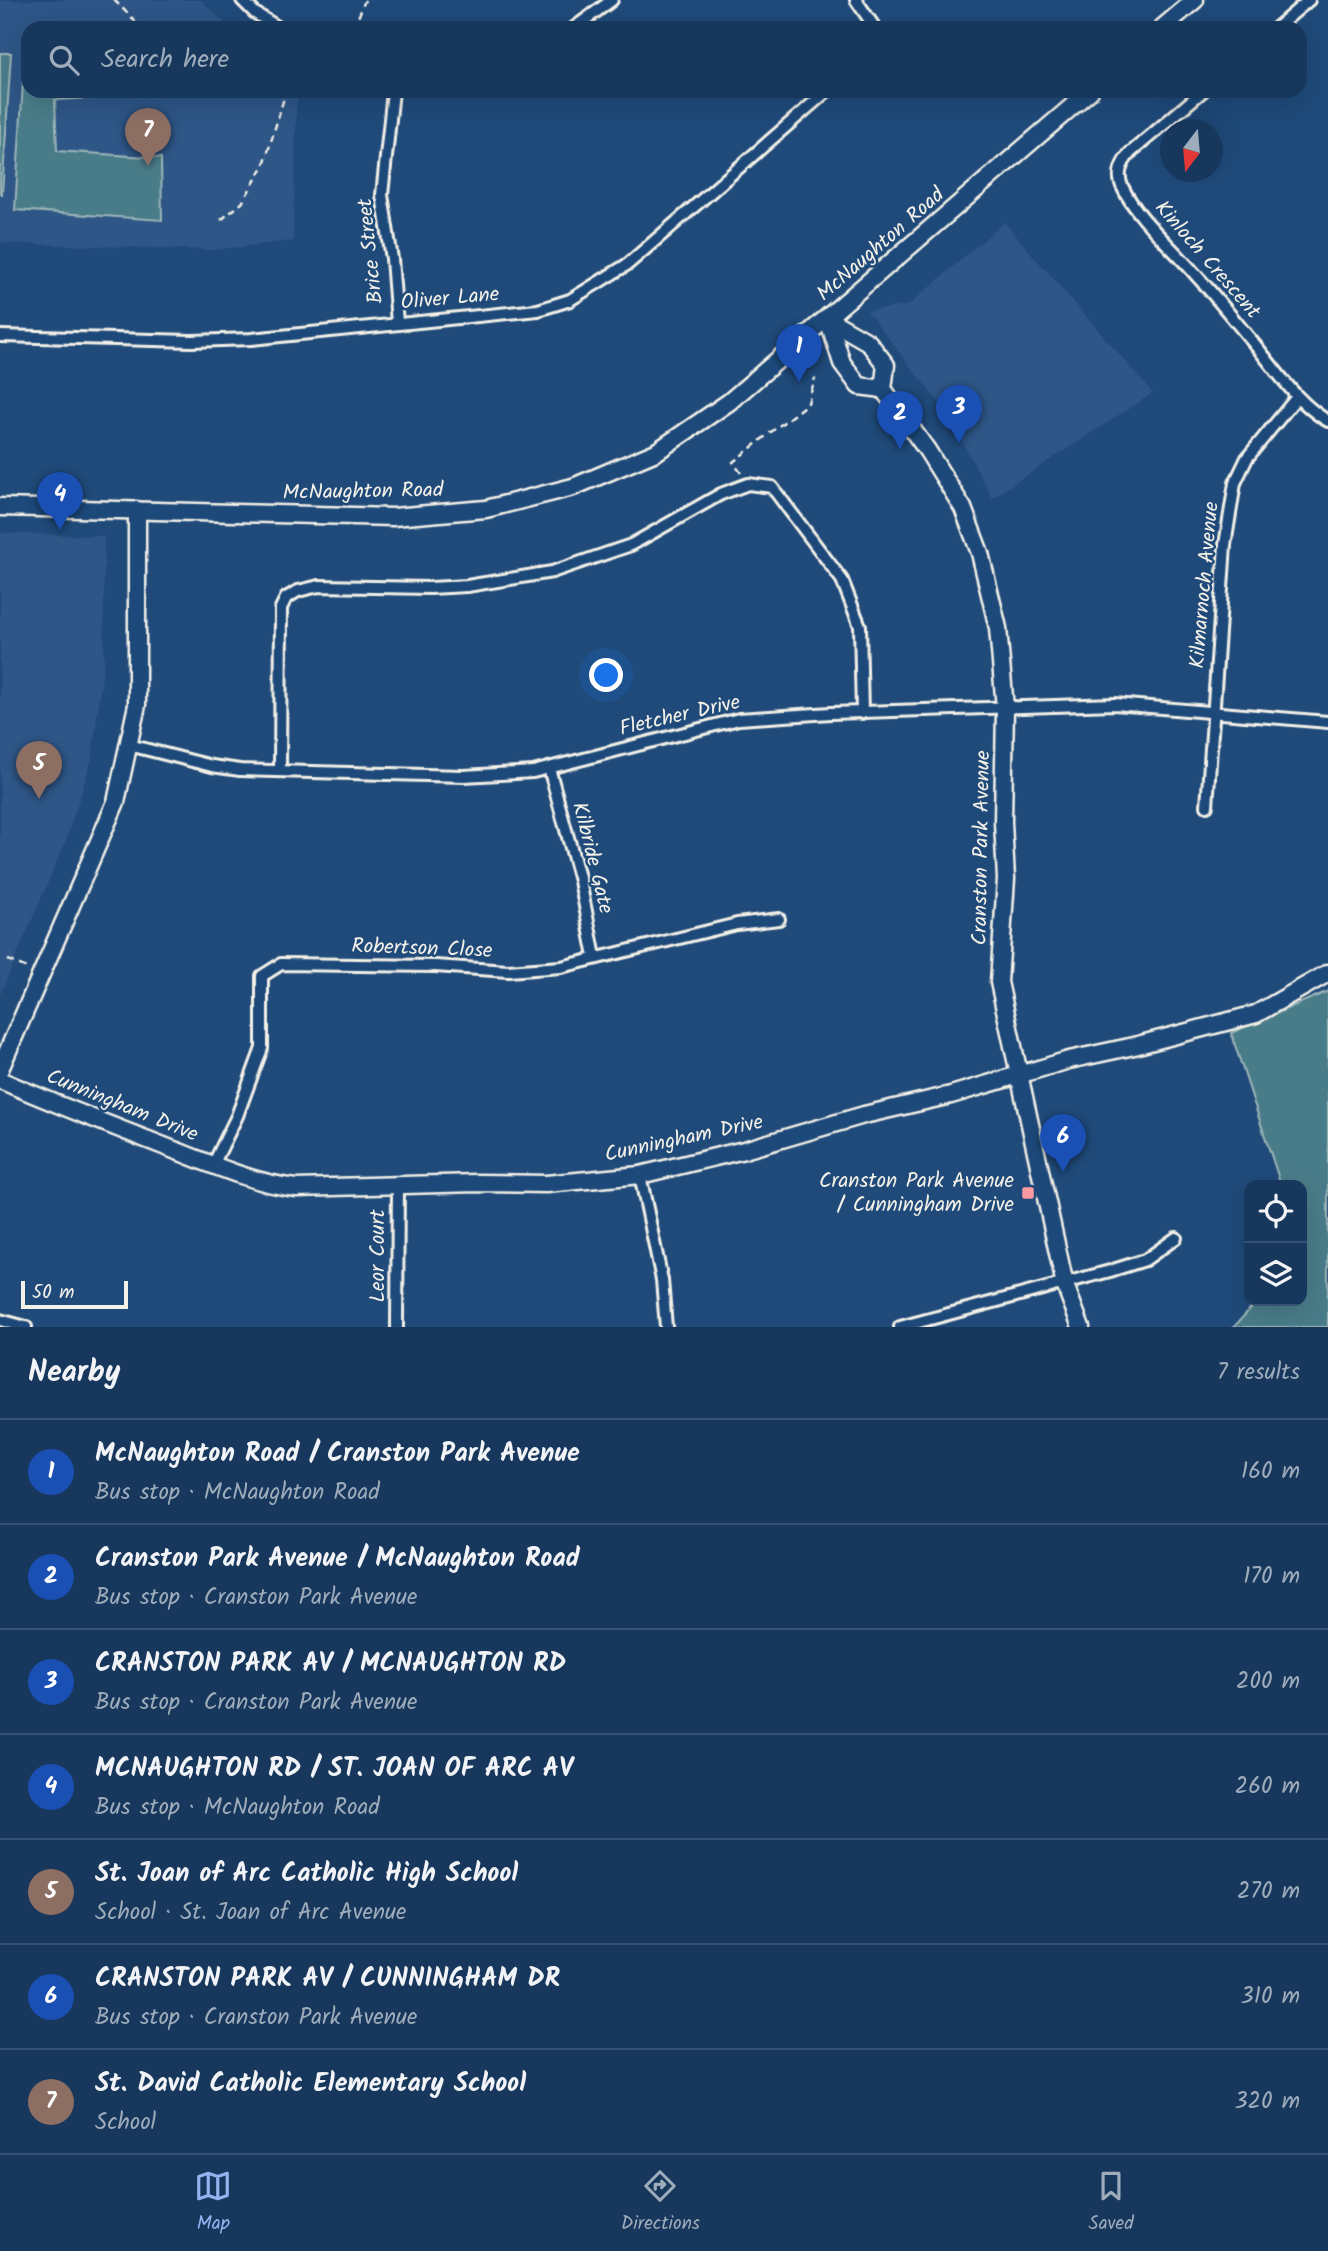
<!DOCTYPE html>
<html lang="en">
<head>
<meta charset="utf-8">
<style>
	:root { --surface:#17385c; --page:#203f62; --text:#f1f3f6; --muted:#9eacbb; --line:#365272; --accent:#95b2f1 }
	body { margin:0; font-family:Kalam,sans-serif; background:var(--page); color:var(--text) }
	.controls { position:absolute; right:21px; bottom:21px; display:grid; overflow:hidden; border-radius:14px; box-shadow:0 7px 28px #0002 }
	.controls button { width:63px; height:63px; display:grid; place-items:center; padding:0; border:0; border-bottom:2px solid var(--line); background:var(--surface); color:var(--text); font:35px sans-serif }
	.compass { position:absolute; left:1160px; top:119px; width:63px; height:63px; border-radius:50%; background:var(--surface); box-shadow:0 7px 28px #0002; rotate:196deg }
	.scale { position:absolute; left:21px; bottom:18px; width:107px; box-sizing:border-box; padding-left:7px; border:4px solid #f4f1e8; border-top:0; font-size:19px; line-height:24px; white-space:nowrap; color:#f4f1e8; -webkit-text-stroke:5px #1f4a7a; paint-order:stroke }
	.you { position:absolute; left:607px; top:676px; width:24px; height:24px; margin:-18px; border:5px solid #fff; border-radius:50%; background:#1a73e8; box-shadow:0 0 0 10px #1a73e833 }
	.badge { display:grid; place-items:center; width:46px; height:46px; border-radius:50%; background:var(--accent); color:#fff; font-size:23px; font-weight:700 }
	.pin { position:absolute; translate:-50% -58px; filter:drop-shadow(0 2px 4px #0008) }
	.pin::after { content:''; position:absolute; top:37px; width:24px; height:21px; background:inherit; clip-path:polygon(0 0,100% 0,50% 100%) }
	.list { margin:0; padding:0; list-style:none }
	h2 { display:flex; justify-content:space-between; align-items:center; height:91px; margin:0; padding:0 28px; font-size:30px }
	h2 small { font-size:23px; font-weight:400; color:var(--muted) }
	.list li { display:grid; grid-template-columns:46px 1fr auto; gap:21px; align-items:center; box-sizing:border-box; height:105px; padding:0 28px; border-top:2px solid var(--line) }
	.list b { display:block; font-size:26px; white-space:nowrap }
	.list p { margin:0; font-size:23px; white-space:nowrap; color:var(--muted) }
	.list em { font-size:23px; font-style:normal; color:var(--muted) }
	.icon { flex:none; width:38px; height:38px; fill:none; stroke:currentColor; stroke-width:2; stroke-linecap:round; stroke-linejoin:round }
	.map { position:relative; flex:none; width:1328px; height:1327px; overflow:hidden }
	.search { position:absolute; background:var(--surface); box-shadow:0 7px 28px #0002; left:21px; right:21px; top:21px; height:77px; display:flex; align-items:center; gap:18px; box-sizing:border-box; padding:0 24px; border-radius:21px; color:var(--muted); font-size:26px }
	.sheet { height:826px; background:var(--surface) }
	nav { display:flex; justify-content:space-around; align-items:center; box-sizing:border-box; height:98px; border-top:2px solid var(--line); background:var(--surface); font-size:19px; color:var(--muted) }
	nav a { display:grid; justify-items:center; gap:4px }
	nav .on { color:var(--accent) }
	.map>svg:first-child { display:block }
	.built { fill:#2e5787 }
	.green { fill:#497c89; stroke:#9eb6b8; stroke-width:2 }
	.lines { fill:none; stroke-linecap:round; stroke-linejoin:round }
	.street-casing { stroke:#f4f1e8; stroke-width:16 }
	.secondary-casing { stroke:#f4f1e8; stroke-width:21 }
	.path { stroke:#f4f1e8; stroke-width:2.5; stroke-dasharray:7 5; stroke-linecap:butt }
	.street { stroke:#1f4a7a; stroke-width:10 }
	.secondary { stroke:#1f4a7a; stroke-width:16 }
	.poi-dot { fill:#ff9aa2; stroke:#1f4a7a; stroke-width:2.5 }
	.labels { text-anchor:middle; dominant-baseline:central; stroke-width:5; stroke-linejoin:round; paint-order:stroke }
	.street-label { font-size:21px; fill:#f4f1e8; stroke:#1f4a7a }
	.poi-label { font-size:21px; fill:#f4f1e8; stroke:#1f4a7a; text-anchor:end }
</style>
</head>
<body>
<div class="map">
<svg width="1328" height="1327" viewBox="0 0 1328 1327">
	<rect width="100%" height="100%" fill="#1f4a7a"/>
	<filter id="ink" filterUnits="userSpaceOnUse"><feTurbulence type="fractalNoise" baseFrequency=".0143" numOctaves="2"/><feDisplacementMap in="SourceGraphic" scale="14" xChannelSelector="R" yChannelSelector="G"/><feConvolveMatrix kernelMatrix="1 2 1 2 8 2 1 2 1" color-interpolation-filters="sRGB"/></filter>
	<g filter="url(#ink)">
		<g class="built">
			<polygon points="0,0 201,0 230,28 28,28 28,91 297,91 293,241 212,250 0,243"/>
			<polygon points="1004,222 1153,393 992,498 946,412 867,311 909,305"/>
			<polygon points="0,533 104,536 104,660 92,759 66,840 0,995"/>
		</g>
		<g class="green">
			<polygon points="25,51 28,51 28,91 93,91 93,98 55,100 57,151 161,158 162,220 15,210"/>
			<polygon points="0,53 11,53 2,194 0,194"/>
			<polygon points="1328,991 1328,1327 1234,1327 1257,1301 1302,1301 1302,1185 1281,1185 1231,1033"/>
		</g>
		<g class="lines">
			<defs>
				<g id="street">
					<polyline points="242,0 255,13 279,28"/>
					<polyline points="856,0 875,28"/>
					<polyline points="574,28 612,0"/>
					<polyline points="1276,28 1309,0"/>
					<polyline points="393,91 382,195 392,259 397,323"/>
					<path d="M1203,91L1130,153C1121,164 1116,175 1123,188C1137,218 1173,248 1195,274C1218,299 1239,326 1261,352C1281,377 1300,405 1328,421"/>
					<polyline points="0,336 192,341 251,339 538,310 570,300 628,264 827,91"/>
					<polyline points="129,745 212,766 240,770 464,776 533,772 739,719 831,713 1115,704 1328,722"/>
					<polyline points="549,768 580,881 595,957"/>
					<polyline points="280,771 281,608 286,598 298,591 319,586 430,588 467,586 552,572 631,545 721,494 748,484 772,487 842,580 860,626 862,713"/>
					<polyline points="1207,806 1225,545 1235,483 1247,458 1297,397"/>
					<polyline points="213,1165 237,1116 262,1048 262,976 281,964 435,966 508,971 561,967 737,924 779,919"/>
					<polyline points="640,1175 662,1280 666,1327"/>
					<polyline points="0,1320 26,1327"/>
					<polyline points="397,1327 398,1185"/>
					<polyline points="900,1327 1110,1271 1145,1260 1176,1238"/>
				</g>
				<g id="secondary">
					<polyline points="1162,28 1195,0"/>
					<polyline points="828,319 868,342 886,365 883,389 927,450 963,508 980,553 998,628 1005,708 1003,822 1006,879 999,982 1065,1285 1081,1327"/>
					<polyline points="828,319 842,363 859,386 883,389"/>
					<polyline points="0,507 393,517 486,509 573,487 656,452 729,402 1090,91"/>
					<polyline points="0,1069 116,802 137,705 137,510"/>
					<path d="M0,1080C57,1105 115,1127 174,1150C214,1165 253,1183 296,1188L477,1183L546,1184L640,1175L744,1150L864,1115L951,1095L1069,1060L1134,1046L1256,1014L1328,973"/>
				</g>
			</defs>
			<use href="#street" class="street-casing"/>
			<use href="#secondary" class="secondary-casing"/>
			<g class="path">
				<polyline points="114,0 142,28"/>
				<polyline points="354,28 365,0"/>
				<polyline points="221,220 242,203 264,165 286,91"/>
				<polyline points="741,473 733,462 808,403 815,378"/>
				<polyline points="8,960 27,968"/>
			</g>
			<use href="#street" class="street"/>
			<use href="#secondary" class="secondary"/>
		</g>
	</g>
	<rect class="poi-dot" x="1021" y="1186" width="14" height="14" rx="3.5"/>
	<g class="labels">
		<g class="street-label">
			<text transform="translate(881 245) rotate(-41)">McNaughton Road</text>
			<text transform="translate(371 251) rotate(-96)">Brice Street</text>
			<text transform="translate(1207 260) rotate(49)">Kinloch Crescent</text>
			<text transform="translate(450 299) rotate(-5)">Oliver Lane</text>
			<text transform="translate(363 492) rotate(-1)">McNaughton Road</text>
			<text transform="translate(1205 585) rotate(-85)">Kilmarnoch Avenue</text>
			<text transform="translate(680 716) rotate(-13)">Fletcher Drive</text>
			<text transform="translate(982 848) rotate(-89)">Cranston Park Avenue</text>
			<text transform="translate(592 858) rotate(76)">Kilbride Gate</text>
			<text transform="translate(422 949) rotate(2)">Robertson Close</text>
			<text transform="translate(122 1106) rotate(22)">Cunningham Drive</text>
			<text transform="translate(684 1139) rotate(-12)">Cunningham Drive</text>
			<text transform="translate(378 1256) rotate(-90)">Leor Court</text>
		</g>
		<g class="poi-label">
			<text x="1014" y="1181">Cranston Park Avenue<tspan x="1014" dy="24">/ Cunningham Drive</tspan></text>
		</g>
	</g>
</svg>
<div class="controls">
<button><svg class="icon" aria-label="locate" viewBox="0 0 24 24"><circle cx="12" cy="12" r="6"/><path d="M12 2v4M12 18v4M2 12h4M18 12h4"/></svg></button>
<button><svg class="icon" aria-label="layers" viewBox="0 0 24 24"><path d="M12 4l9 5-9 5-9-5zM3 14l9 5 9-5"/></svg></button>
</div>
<svg class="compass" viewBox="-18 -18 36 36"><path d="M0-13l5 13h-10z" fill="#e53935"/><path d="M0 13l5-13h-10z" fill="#9eacbb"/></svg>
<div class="scale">50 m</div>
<div class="you"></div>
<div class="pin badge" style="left:799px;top:382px;background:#1a4fb4">1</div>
<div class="pin badge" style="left:900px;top:449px;background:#1a4fb4">2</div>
<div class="pin badge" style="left:959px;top:443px;background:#1a4fb4">3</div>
<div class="pin badge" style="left:60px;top:530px;background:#1a4fb4">4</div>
<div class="pin badge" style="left:39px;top:799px;background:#8d6e63">5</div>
<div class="pin badge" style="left:1063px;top:1172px;background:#1a4fb4">6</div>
<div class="pin badge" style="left:148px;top:166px;background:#8d6e63">7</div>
<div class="search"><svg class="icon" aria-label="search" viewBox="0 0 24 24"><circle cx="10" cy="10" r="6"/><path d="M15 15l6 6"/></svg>Search here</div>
</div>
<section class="sheet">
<h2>Nearby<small>7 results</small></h2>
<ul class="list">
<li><span class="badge" style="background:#1a4fb4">1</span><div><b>McNaughton Road / Cranston Park Avenue</b><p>Bus stop · McNaughton Road</p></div><em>160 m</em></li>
<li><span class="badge" style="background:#1a4fb4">2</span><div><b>Cranston Park Avenue / McNaughton Road</b><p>Bus stop · Cranston Park Avenue</p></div><em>170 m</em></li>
<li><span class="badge" style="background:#1a4fb4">3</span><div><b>CRANSTON PARK AV / MCNAUGHTON RD</b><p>Bus stop · Cranston Park Avenue</p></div><em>200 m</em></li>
<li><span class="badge" style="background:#1a4fb4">4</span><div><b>MCNAUGHTON RD / ST. JOAN OF ARC AV</b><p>Bus stop · McNaughton Road</p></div><em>260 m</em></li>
<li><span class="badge" style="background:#8d6e63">5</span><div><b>St. Joan of Arc Catholic High School</b><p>School · St. Joan of Arc Avenue</p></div><em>270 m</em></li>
<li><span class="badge" style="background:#1a4fb4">6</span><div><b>CRANSTON PARK AV / CUNNINGHAM DR</b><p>Bus stop · Cranston Park Avenue</p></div><em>310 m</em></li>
<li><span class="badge" style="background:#8d6e63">7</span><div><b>St. David Catholic Elementary School</b><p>School</p></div><em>320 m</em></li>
</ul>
</section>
<nav>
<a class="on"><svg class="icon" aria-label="map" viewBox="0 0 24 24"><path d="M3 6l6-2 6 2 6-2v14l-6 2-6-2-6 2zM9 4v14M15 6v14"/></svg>Map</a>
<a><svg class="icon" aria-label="directions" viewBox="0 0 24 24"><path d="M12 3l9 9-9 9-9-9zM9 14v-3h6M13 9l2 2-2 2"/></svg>Directions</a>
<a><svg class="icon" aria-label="saved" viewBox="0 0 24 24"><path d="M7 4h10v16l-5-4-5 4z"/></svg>Saved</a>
</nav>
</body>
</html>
